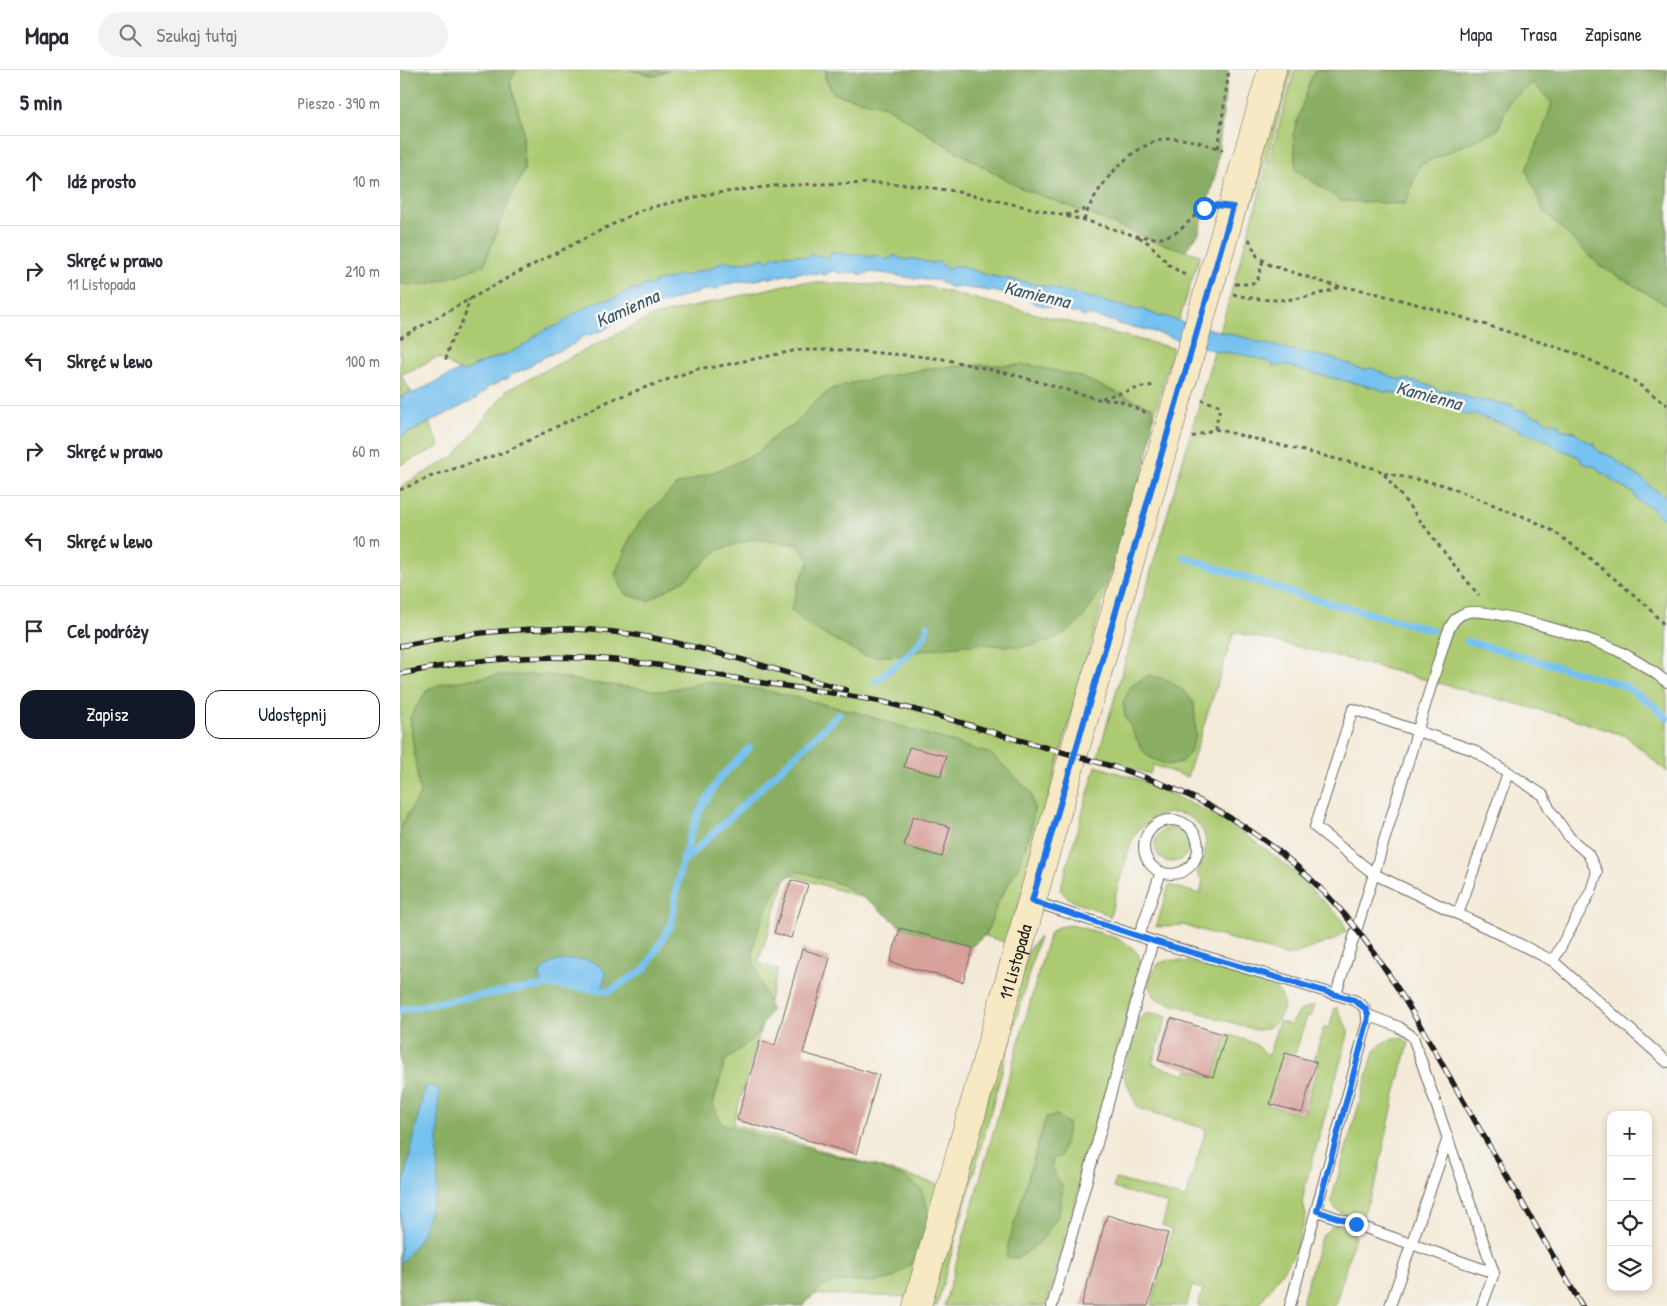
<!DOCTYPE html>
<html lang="pl">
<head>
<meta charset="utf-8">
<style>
	:root { --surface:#fff; --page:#f2f2f3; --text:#2b2b33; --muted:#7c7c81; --line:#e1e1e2; --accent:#111827 }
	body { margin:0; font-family:"Patrick Hand",sans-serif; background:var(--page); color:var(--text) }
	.controls { position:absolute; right:15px; bottom:15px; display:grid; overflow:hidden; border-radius:10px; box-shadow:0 2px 8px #0003 }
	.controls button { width:45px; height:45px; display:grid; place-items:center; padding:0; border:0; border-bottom:1px solid var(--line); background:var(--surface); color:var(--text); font:25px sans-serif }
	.stop { position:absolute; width:15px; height:15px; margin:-11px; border:4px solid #1a73e8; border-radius:50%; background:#fff }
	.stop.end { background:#1a73e8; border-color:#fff; box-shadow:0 1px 5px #0008 }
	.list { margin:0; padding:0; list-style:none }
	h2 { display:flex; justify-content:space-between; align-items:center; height:65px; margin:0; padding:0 20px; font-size:21px }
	h2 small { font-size:16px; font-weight:400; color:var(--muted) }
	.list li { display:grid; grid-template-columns:32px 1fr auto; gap:15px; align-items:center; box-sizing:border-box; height:90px; padding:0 20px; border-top:1px solid var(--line) }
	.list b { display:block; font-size:19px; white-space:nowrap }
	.list p { margin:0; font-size:16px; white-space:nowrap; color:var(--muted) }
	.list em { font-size:16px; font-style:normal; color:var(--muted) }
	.actions { display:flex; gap:10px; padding:15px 20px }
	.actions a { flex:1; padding:11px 0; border:1px solid var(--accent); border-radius:15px; text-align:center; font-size:18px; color:var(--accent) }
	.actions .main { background:var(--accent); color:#fff }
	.icon { flex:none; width:28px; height:28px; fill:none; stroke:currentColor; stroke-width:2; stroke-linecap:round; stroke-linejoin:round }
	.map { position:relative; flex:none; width:1267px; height:1236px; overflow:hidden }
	header { display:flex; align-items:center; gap:30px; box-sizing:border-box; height:70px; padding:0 25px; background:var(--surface); border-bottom:1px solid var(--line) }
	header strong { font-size:24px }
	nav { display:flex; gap:28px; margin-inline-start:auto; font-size:18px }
	.search { width:350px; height:45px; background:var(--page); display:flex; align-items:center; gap:12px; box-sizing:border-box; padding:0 18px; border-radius:28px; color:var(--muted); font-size:19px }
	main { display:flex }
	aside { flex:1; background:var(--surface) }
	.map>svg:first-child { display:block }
	.green { fill:#acca71; stroke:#647346 }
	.forest { fill:#89ae63; stroke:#526540 }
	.water { fill:#75c1ef; stroke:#486e86 }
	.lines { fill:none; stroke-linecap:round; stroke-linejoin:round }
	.stream { stroke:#75c1ef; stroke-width:7 }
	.building { fill:#d7a099 }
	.lane-casing { stroke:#68645e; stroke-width:12 }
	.secondary-casing { stroke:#68645e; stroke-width:29 }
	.path { stroke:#68645e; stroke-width:3; stroke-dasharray:4 4; stroke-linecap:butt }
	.lane { stroke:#fff; stroke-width:10 }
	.secondary { stroke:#f6e9c3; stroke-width:28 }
	.rail-casing { stroke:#1c1c1c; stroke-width:5.5 }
	.rail { stroke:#f6f6f2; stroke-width:4; stroke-dasharray:11; stroke-linecap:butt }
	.secondary-bridge-casing { stroke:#68645e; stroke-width:29; stroke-linecap:butt }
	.secondary-bridge { stroke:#f6e9c3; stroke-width:28 }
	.route { stroke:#1a73e8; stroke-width:6 }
	.labels { text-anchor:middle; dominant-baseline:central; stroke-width:5; stroke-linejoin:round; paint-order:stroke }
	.street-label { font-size:18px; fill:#1c1c1c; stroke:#f6f6f2 }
	.water-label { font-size:19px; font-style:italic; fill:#3b5666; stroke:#f6f6f2 }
</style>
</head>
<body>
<header>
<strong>Mapa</strong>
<div class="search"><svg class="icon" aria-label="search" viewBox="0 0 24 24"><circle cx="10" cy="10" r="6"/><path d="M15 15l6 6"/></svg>Szukaj tutaj</div>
<nav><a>Mapa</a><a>Trasa</a><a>Zapisane</a></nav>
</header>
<main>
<aside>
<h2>5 min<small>Pieszo · 390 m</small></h2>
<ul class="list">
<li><svg class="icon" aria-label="ahead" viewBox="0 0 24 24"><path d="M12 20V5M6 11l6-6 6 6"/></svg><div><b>Idź prosto</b></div><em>10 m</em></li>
<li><svg class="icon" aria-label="right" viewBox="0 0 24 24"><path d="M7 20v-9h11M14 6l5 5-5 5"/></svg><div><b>Skręć w prawo</b><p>11 Listopada</p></div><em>210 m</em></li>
<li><svg class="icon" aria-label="left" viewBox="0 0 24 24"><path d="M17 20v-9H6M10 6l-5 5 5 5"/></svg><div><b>Skręć w lewo</b></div><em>100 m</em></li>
<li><svg class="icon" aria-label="right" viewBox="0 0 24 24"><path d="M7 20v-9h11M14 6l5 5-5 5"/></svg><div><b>Skręć w prawo</b></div><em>60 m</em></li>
<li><svg class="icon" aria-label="left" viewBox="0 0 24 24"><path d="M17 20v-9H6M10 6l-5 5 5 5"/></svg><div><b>Skręć w lewo</b></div><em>10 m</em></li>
<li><svg class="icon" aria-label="arrive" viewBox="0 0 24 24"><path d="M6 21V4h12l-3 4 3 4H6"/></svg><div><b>Cel podróży</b></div></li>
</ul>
<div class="actions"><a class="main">Zapisz</a><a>Udostępnij</a></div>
</aside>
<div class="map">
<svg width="1267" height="1236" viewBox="0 0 1267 1236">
	<rect width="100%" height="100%" fill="#f6f6f2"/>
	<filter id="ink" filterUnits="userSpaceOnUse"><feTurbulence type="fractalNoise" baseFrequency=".02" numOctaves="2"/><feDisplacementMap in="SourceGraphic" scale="10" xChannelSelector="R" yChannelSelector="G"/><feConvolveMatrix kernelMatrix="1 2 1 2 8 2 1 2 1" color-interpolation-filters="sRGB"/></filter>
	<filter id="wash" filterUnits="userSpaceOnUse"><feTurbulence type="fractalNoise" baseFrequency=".0096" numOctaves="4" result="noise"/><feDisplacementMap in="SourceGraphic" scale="20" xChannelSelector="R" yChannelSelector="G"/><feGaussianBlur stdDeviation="1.12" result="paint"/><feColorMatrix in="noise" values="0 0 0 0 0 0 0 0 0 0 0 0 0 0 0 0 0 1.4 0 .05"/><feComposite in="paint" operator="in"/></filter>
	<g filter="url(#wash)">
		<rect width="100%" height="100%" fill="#f4ead8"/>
		<g class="green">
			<polygon points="117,0 230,0 255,6 268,0 426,0 425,8 434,24 486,36 544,74 621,118 672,137 755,171 800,185 778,253 439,188 232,223 78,303 61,302 38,287 1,305 11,322 0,328 0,205 104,142 124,100 123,59 110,11"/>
			<polygon points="886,0 892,0 858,118 850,136 846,135"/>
			<polygon points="895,0 1267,0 1267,702 1226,666 1170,648 933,585 834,562 787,707 753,695 750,704 697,689"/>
			<polygon points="397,212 528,217 773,278 608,873 387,804 358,893 378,900 333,1054 540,1115 520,1227 267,1221 262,1236 0,1236 0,417 56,385 107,320 250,247"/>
			<polygon points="29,353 40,376 0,395 0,367"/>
			<path d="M696,696L744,711L824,750L866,779L891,800L942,849L946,861L936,869L889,886L783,855L756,857L769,815L800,824L803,811L797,803C802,792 808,779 805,766C804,762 800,756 797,753C777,733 745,745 733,769C730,774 728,781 727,787C720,807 715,826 710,847C693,834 678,840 660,820Z"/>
			<circle cx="772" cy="775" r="17"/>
			<path d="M671,855C690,861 740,868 741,894C741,899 738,905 737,909L646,1236H544L650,862L658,857Z"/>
			<polygon points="639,867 537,1236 529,1236 629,879"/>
			<path d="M771,890L789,892L871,915C874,918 878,920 880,923C891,940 874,961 856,960L759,930L754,926L748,916C753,901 753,892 771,890Z"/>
			<path d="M914,935L911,947L907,946L895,984L884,981L868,1035L903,1045L919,992L914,990L924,957L929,958L935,938H937L948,960V965L904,1120L903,1131L906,1146L893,1186L858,1236H798L803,1219L792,1216L786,1236H751L772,1160L762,1156L768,1134L713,1118L716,1109L786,1128L806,1059L738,1038L723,1005L739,949C747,940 756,943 767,947L752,994L786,1005L788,1000L813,1008L827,964C845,970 857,971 868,987L879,951L890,955L900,941Z"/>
			<path d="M993,968H1003L1009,973L996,1020L976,1112L962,1147L959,1149C948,1146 935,1143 931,1131L974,982L980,975Z"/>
			<polygon points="937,1155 952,1160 955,1166 935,1236 901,1236 921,1167 932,1156"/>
		</g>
		<g class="forest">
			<path d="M0,0H117L110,11L123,59L124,100L104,142L84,195C61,203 24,221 0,213Z"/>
			<polygon points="230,0 268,0 255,6"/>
			<polygon points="426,0 828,0 816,102 799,163 785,181 755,171 672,137 621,118 544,74 486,36 434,24 425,8"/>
			<polygon points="916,0 1267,0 1267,235 1199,195 1143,140 1126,100 1143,60 1152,33 1133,13 1109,31 1098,60 1020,95 1005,134 942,131 896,100 893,64 910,11"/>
			<polygon points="577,295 630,295 678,306 753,338 751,370 726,471 713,501 698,525 682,549 665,563 646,572 621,577 579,574 546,577 490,586 465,586 409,556 391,540 399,512 410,491 398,475 352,469 318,480 286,509 248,531 225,524 215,504 230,468 240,451 277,415 324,398 357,383 378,363 392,357 412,335 431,319 456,312 531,298"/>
			<path d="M99,605H149L192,613L263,621L306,612L364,620L452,641L591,684L631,722L634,739L631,762L616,801L599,830L586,864L570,878L512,866L472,833L442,815L406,803L397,802C392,805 385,808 382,813C370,826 353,867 353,884C354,901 366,924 371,940L356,966L325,991L313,1034L321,1053L358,1066L475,1096L506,1108L521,1119L527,1136L530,1161L524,1179L512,1193L493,1208L476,1212L437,1211L422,1217L402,1236H2L0,1234V1021L4,1017L0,987V758L20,724L14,683L10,647L28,619L44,613Z"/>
			<polygon points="749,605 768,610 786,623 794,633 796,665 789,684 781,692 767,695 749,687 741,678 725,646 723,632 731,616"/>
			<path d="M657,1045L668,1053L667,1064L660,1088L653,1087C651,1103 654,1104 663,1116L659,1145L639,1173L618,1188L606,1187L608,1175L646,1047Z"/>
		</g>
		<g class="water">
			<path d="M433,181L451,186L454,183L469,187L478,185L486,190L496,185L499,188L509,190L511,188L531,193L540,192L547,199H550L552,196H561L587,205L645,216L699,230L700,229C706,233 711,232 717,234C724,236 732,239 738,240L742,239L761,247L764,246L781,252L851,269L860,273L931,288L952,295C956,299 966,301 971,298L1000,310L1004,309L1028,315L1042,322L1049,320L1073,329L1078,328L1081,331H1094L1102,335H1113V338L1125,341L1133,346H1139L1147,352L1159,354L1160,359L1175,362L1184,370L1196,374L1194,376L1200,382L1213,387L1227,399L1244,410L1251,417L1267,427V451L1257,444L1254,439L1237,430L1234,423L1214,412L1206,405L1201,403L1196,397L1182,393L1179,387L1151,375V372C1141,369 1133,364 1123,362L1122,363C1117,357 1089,350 1079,346L1077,344L1067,345L1053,338L1019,331L992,322H983L978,318C969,318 963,314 955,313C936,309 916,304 898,299C894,298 890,295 887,295C883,294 879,296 875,297L870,292L841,284L818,282L748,260L718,254L713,251L688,245L685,247L681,246L680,243H672L666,238L662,239L636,234L626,228L613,226L598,222L553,216L552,218L537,210H524V208C507,211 477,197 462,205L455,202C449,205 439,204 434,200L424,205C417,201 410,205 403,202L370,208L366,207L361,209L325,214L317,219L300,221L297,223L284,226L266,233L255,235L252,238L242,240L237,239L232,245L224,246L202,261L182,267L174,274L142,288L141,290H137L128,298L114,303L107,309L101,310L99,313L90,316L76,329L0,367V328L11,322L14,323L60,300L62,302L66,301C83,289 107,287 124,275C134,268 146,256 158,256C165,249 189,235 199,231C204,229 209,230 214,228C224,224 229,218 240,219L243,215H251L259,210C269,212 277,202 288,206L295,202L311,198L323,191L339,193L365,188L368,191L373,186H381L385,184L393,186L397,184L404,187L414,184L429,188Z"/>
			<path d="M164,890C181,889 196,888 206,903L202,920L150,915L144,916L139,905C146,895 152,892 164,890Z"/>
			<polygon points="25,1015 39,1018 37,1121 19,1170 0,1194 0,1132"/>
		</g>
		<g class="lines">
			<g class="stream">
				<polyline points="784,487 896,524 1032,560"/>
				<polyline points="1067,571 1223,615 1252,634 1267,648"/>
				<path d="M476,611C489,600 528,573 527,556"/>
				<polyline points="283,792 439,644"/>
				<polyline points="0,940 63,928 150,915 210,921 245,899 271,855 280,800 289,769 299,742 319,709 349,678"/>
			</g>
		</g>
		<g id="blocks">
			<g class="building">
				<polygon points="509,677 546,686 541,706 504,697"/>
				<polygon points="513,746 550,757 542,787 504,776"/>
				<polygon points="391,810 408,815 391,868 374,863"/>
				<polygon points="500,858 573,878 563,912 490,892"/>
				<polygon points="402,879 430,888 403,983 479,1005 456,1084 337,1050 360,971 375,975"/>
				<polygon points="771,948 826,965 813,1007 758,990"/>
				<polygon points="885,983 916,992 902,1043 870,1034"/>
				<polygon points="707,1145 768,1163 748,1236 681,1236"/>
			</g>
		</g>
	</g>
	<g filter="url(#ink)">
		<use href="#blocks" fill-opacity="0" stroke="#68645e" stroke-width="1"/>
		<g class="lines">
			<defs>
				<g id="lane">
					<path d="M1267,612C1250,599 1232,587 1212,578C1189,569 1085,535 1065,543C1052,547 1048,562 1044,573L974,804L1104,866L1153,891L1267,992"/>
					<circle cx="771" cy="777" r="27"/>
					<path d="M632,831L753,871L954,930C965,936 968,941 967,953L890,1236"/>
					<polyline points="1058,844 1108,703"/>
					<polyline points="739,866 761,802"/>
					<polyline points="936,924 974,804 915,757 953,639 1073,680 1143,725 1150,740 1170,768 1188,784 1197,802 1191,821 1153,891"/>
					<polyline points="968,945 999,957 1013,967 1094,1203 1082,1236"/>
					<polyline points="917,1141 1094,1203"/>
					<polyline points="652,1236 753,871"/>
					<polyline points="990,1236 1048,1068"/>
				</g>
				<g id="secondary">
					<polyline points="814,201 872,0"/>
					<path id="s1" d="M517,1236L673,686L769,358"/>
				</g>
			</defs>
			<use href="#lane" class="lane-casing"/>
			<use href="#secondary" class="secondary-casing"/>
			<g class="path">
				<polyline points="818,78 829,0"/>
				<polyline points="666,145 687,139"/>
				<path d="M684,150C694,118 732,72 767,69C785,67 806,74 823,80"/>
				<polyline points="739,167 750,174 769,195 788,207"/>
				<polyline points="849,169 857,186 870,195 932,215 967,221 1042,241 1175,283 1234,311 1267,335"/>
				<polyline points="835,214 848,214 857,212 863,190"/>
				<path d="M833,224C864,232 892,232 922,223C928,221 935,220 940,216"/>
				<polyline points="0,268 113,205 223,149 244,139 309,124 374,116 417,114 486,113 511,115 554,121 684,150 736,166 755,168 763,168 779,161 799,142 806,138"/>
				<path d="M46,290C49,267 58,264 65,245C67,240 68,234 69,229"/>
				<polyline points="702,328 742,317 756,315"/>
				<path d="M815,359L977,399L983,403C1016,443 1045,486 1079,525"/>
				<polyline points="792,367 815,359 820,338 818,335 802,330"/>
				<polyline points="984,403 1044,415 1134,451 1153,461 1181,481 1246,535 1267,558"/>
				<polyline points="0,420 32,406 105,382 213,329 300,298 315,297 398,280 443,280 517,286 543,289 615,305 698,329 720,331 747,343"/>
			</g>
			<use href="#lane" class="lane"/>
			<use href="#secondary" class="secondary"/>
			<defs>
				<g id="rail">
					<path d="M0,576C76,560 153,553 230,564C301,575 376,600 446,620"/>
					<path d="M0,604C60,591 121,585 183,588C241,590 299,602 357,612C403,619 450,624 495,635C536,644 575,657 615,669C667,684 720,696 770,717C826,741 878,776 921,819C977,875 1014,945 1053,1013C1096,1087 1139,1162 1182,1236"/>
				</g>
			</defs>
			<use href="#rail" class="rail-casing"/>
			<use href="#rail" class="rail"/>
			<defs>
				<polyline id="secondary-bridge" points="769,358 814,201"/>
			</defs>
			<use href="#secondary-bridge" class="secondary-bridge-casing"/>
			<use href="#secondary-bridge" class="secondary-bridge"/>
		</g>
	</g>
	<g class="lines" filter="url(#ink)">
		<polyline class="route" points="804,138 815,135 833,137 632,831 753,871 954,930 966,939 968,945 967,953 917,1141 956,1154"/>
	</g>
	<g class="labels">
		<g class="street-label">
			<text stroke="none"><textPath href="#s1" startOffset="358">11 Listopada</textPath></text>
		</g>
		<g class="water-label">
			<text transform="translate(637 224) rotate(13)">Kamienna</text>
			<text transform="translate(227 238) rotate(-24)">Kamienna</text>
			<text transform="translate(1029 325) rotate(15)">Kamienna</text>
		</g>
	</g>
</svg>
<div class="controls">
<button>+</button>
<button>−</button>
<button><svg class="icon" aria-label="locate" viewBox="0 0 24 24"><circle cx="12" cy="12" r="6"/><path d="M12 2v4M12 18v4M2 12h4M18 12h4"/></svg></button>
<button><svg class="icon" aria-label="layers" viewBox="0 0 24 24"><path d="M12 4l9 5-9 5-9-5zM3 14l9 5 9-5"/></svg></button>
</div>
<div class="stop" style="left:804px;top:138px"></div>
<div class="stop end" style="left:956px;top:1154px"></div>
</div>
</main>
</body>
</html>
